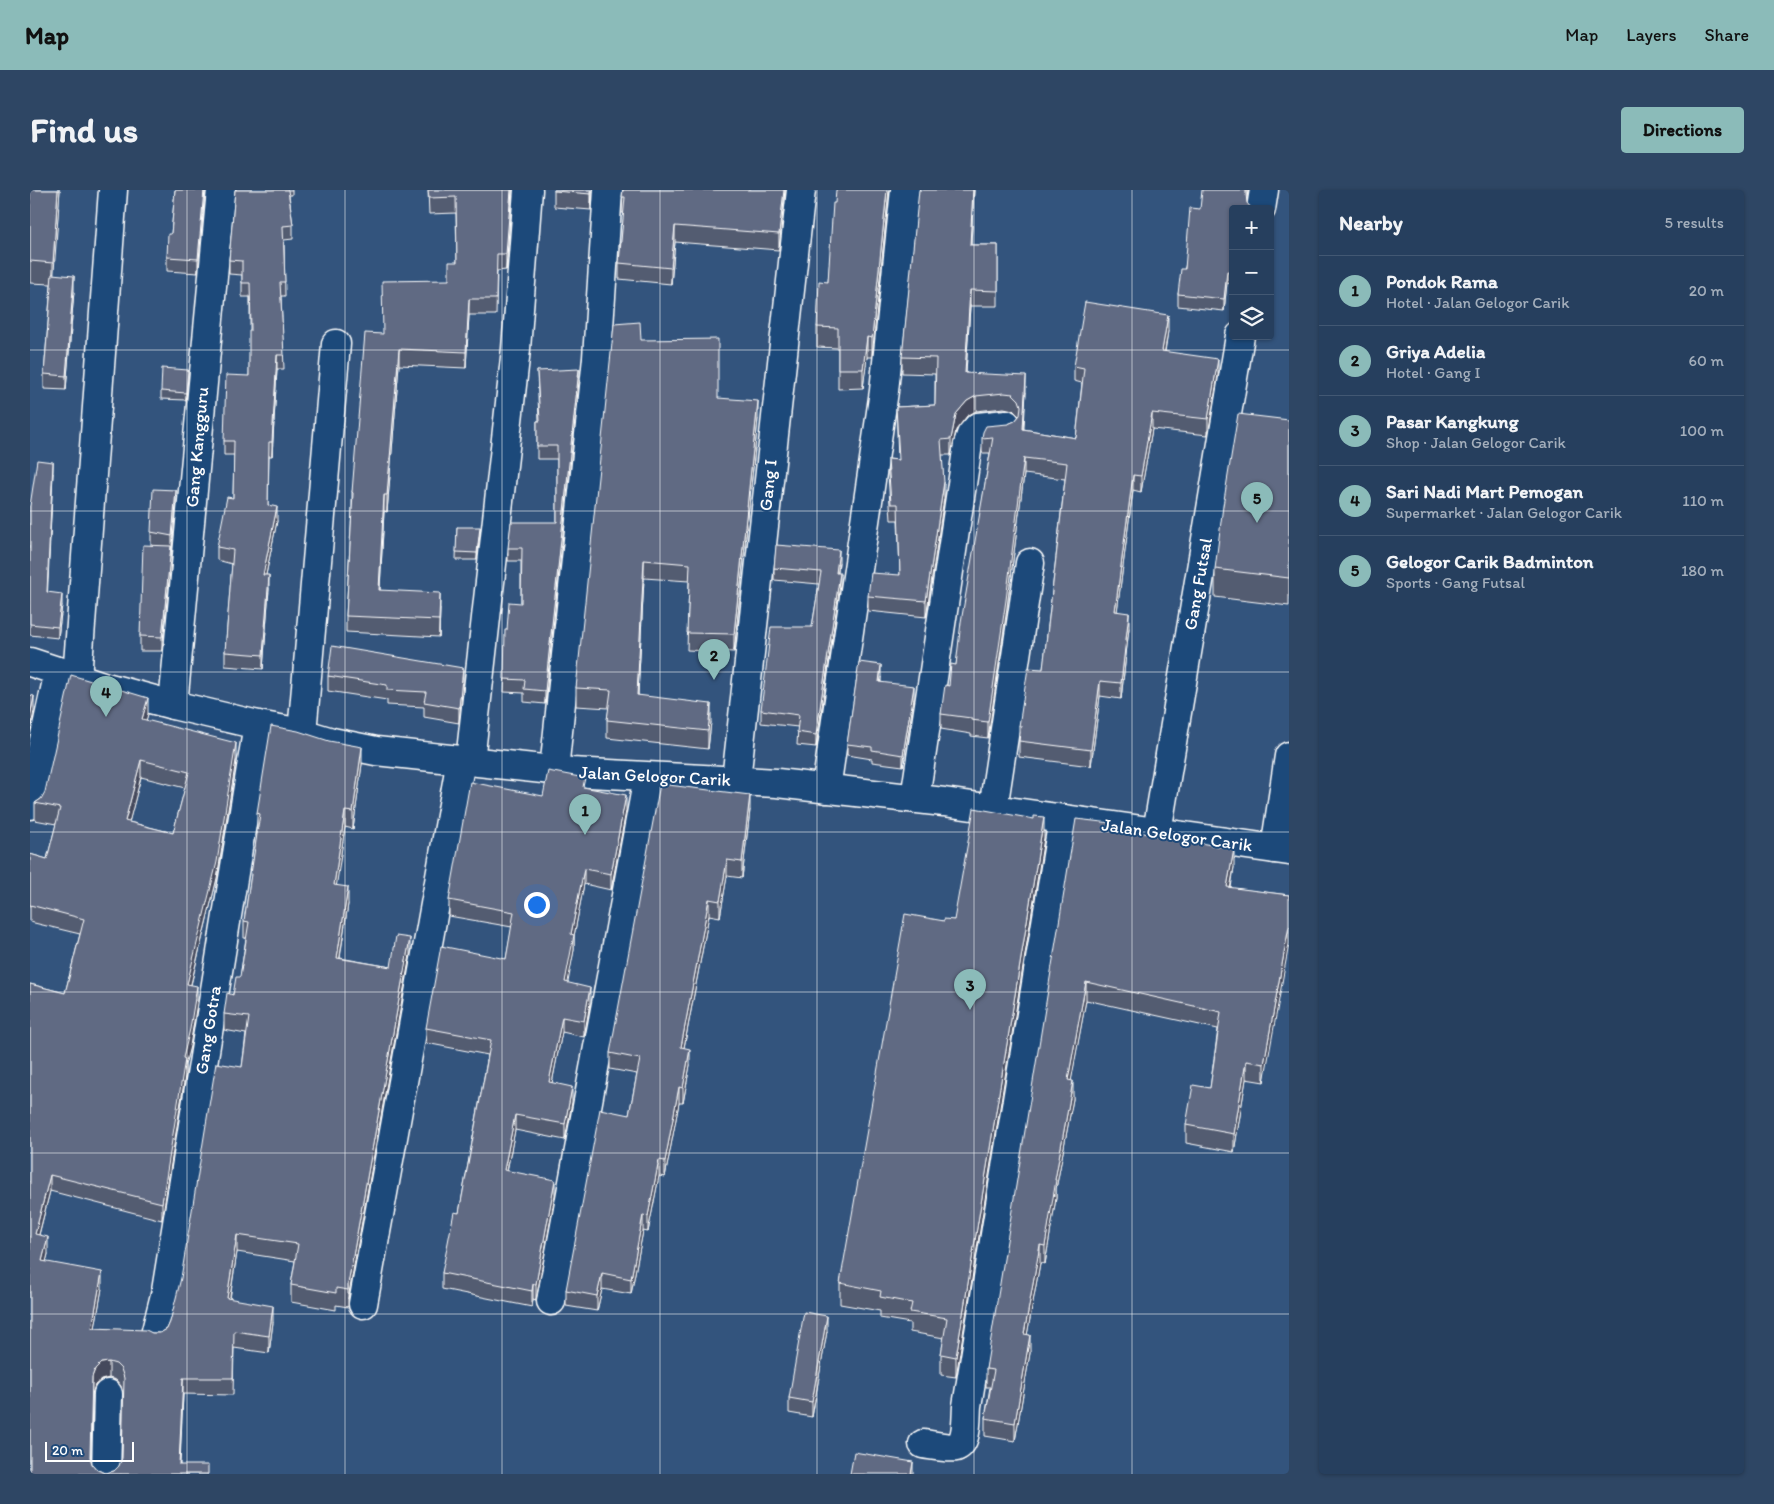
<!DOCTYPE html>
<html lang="en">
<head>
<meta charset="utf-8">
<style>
	:root { --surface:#263f5e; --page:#2e4664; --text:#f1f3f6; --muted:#a4afbc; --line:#425873; --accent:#8bbbb9 }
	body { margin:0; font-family:Itim,sans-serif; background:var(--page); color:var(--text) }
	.controls { position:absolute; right:15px; top:15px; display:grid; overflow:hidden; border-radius:5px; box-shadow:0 1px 4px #0004 }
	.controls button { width:45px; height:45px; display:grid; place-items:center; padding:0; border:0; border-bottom:1px solid var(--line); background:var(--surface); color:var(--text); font:25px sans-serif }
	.scale { position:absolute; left:15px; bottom:12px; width:89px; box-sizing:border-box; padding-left:5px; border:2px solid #fff; border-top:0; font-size:14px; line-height:18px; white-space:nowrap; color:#fff; -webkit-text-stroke:4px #1f4a7a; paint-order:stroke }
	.you { position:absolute; left:506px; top:714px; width:18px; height:18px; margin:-12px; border:4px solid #fff; border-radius:50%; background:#1a73e8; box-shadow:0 0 0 8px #1a73e833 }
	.badge { display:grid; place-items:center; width:32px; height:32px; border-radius:50%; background:var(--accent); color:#111; font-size:16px; font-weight:700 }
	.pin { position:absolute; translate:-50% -41px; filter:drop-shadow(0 1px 2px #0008) }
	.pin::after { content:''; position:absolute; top:26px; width:18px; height:15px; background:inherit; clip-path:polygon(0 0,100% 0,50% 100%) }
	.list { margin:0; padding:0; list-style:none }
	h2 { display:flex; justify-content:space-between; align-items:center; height:65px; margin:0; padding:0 20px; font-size:21px }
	h2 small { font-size:16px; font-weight:400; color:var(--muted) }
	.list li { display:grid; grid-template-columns:32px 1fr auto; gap:15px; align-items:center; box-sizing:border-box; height:70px; padding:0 20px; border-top:1px solid var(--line) }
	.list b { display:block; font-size:19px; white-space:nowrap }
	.list p { margin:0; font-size:16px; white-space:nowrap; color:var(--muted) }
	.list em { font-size:16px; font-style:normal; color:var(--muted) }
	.icon { flex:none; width:28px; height:28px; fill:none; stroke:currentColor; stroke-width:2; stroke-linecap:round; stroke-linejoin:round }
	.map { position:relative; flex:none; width:1259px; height:1284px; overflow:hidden; border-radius:5px }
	header { display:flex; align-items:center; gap:30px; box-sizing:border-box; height:70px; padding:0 25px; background:var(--accent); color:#111 }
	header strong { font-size:24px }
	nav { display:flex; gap:28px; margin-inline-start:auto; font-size:18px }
	.intro { display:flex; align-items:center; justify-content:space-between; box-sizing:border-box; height:120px; padding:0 30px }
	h1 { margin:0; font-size:35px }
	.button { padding:12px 22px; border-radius:5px; background:var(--accent); color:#111; font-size:18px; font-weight:700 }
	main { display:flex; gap:30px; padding:0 30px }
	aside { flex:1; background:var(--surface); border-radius:5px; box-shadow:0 1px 4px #0004 }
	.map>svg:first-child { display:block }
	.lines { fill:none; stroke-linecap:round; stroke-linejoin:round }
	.minor-casing { stroke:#fff; stroke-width:31 }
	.tertiary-casing { stroke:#fff; stroke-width:31 }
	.minor { stroke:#1f4a7a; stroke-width:28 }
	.tertiary { stroke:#1f4a7a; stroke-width:28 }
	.wall { fill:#535b71; stroke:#fff; fill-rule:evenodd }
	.shaded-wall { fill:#444a5c; stroke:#fff }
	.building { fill:#616a83; stroke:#fff; fill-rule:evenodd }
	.grid { fill:none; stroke:#fff; stroke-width:1; stroke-opacity:0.55 }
	.labels { text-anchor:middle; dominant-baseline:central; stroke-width:4; stroke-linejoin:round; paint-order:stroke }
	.street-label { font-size:18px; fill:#fff; stroke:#1f4a7a }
</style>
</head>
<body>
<header>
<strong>Map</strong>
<nav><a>Map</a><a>Layers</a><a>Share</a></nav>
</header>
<div class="intro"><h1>Find us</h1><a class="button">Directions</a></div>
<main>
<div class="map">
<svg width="1259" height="1284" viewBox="0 0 1259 1284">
	<rect width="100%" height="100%" fill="#33547d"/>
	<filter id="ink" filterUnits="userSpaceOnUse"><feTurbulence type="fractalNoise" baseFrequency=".02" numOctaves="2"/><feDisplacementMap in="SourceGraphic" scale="10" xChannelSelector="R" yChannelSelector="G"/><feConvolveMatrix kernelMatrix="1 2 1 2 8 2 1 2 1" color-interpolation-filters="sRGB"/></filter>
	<g filter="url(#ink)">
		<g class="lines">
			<defs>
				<g id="minor">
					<polyline points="1231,19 1234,0"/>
					<polyline points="47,488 83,0"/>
					<polyline points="143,515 191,0"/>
					<polyline points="272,543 306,154"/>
					<polyline points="440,571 486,159 498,0"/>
					<polyline points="524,580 567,168 578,0"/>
					<polyline points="706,590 771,0"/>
					<polyline points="796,599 854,201 875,0"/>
					<polyline points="885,608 938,254 941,245 948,237 976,234"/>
					<polyline points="0,615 29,481"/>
					<polyline points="963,619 1000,373"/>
					<polyline points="1127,642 1210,146"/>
					<polyline points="1245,659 1259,566"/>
					<polyline points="521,1111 618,587"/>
					<polyline points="333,1114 431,570"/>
					<polyline points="125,1145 136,1101 228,535"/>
					<path d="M893,1254C901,1255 919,1259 926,1257C938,1253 936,1226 937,1216L1033,629"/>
					<polyline points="76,1284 78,1204"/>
				</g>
				<polyline id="tertiary" points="0,472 76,497 143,515 228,535 272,543 302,552 346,561 541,582 747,593 914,612 1259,661"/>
			</defs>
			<use href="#minor" class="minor-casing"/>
			<use href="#tertiary" class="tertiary-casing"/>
			<use href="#minor" class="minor"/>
			<use href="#tertiary" class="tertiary"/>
		</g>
		<g class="wall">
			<polygon points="0,0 30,0 23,84 44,101 36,200 14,199 14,184 21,94 0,93"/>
			<polygon points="145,0 175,0 168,83 137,81 137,67 141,44"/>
			<polygon points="205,0 262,0 262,5 259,5 263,35 263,49 254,50 255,106 251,106 254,179 247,179 242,266 239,266 238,315 247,331 236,385 239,399 233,479 195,476 195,462 202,374 187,370 187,357 203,308 204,265 194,265 194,251 219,186 220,141 220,107 212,107 212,85 199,84 199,70"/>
			<polygon points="398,0 482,0 476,80 467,81 466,125 439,125 436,178 369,175 357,322 354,321 350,400 410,419 409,447 316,442 316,426 322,319 322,302 353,144 419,90 427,72 426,23 399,24"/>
			<polygon points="524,0 562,0 561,20 524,17"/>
			<polygon points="593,0 755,0 749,60 645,52 641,94 589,89 589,73 594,23 592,23"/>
			<polygon points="859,0 842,167 837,167 833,198 808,199 808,158 787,157 787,137 798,92 805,13"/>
			<polygon points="944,0 941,55 968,55 968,116 940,116 936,183 996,202 993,239 1046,248 1052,193 1044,191 1044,176 1138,141 1135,162 1188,185 1178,245 1122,239 1111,302 1103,300 1087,421 1099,438 1091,509 1070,506 1061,576 989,567 989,536 1013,479 1035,289 994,284 976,425 958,548 941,546 941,544 911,539 911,524 919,496 926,475 960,263 952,263 952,248 978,234 985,231 989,226 983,220 974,218 946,221 937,226 926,240 921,265 912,265 914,308 896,427 838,421 838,406 870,385 868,330 861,330 858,284 858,269 868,270 866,217 905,215 905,184 872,183 872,167"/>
			<polygon points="1218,0 1216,11 1203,19 1203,94 1197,93 1194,121 1148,116 1148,104 1170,19"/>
			<polygon points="611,150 688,208 728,229 704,462 657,460 659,391 614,388 608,505 681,532 678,559 577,548 577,530 579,518 546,516 546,498"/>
			<polygon points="507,181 549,192 515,514 494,512 494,503 474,502 477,440 491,413 491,371 478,371 478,358 527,332 527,269 507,269 507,231 509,231"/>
			<polygon points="158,187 156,210 131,209 131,201"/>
			<polygon points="1259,230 1259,416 1185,407 1185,379"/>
			<polygon points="23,283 17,402 32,415 28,448 0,445 0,316"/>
			<polygon points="146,315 142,361 141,361 141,371 132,461 110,461 110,446 121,355 121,342"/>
			<polygon points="427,337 450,345 447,370 426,370"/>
			<polygon points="809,372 808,383 810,395 786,557 767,555 768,537 731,533 731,520 782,437 789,394 744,390 744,378"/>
			<polygon points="298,486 433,493 429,533 394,527 394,517 357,515 357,510 298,501"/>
			<polygon points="851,487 851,492 884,508 873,576 842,572 842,569 817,565 817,554"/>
			<path d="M118,524L116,530L206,570L187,688L161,795L167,813L160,856L155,875V886L132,1030L20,1001L9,1045L18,1064L16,1072L72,1098L65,1138L122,1143H130L137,1139L140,1132L212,877L216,844L194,840V824L210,787L216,748H214V731L228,640H227V623L332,574L323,639L315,637L306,695L318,714L310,768L361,777L380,765L318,1109V1117L306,1115V1120L261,1112V1095L265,1071L207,1062L200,1109L243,1132L239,1163L204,1158L203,1205L153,1204L150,1275L178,1284H0V794L35,803L50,744L0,732V664L17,669L26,634L5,630V613L11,609ZM111,587L155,598L143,643L99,632ZM79,1188L86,1190L91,1196L93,1203L92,1268L89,1276L84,1281L76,1283L67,1280L62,1274L61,1268L62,1204L65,1195L71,1190Z"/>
			<polygon points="555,597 596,621 581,700 554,694 544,746 544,760 537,793 560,813 554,847 532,842 522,893 542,912 535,950 485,940 477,981 525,1005 506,1110 503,1109 502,1117 412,1099 412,1083 429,1023 458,865 396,853 396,838 476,769 482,737 419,726 419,710 513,606"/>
			<polygon points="720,620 712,688 697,686 690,727 679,725 654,858 660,875 653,913 649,913 635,987 629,986 618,1042 613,1041 601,1104 572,1099 567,1121 536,1116 536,1100 599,925 607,884 580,879 580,863"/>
			<polygon points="1081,637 1204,677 1201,698 1259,705 1234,892 1216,889 1204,962 1156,953 1156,935 1180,898 1188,839 1056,810 1041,890 1043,909 1026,999 1026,1008 1015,1074 1010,1073 997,1145 1000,1163 985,1251 955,1246 955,1228 960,1197 956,1197 956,1179"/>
			<polygon points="1014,648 926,1187 911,1185 911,1164 914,1148 880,1142 880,1133 850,1128 850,1121 810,1114 810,1093 914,731 924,730"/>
			<polygon points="797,1141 782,1227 759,1223 759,1208"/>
		</g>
		<g class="shaded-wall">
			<polygon points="28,0 30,0 23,95 23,73"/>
			<polygon points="174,0 175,0 168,83 168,69"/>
			<polygon points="481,0 482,0 476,80 476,64"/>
			<polygon points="561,0 562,0 561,20"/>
			<polygon points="754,0 755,0 749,60 749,44"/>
			<polygon points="857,0 859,0 842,167 842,148"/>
			<polygon points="943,0 944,0 940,71 940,55"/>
			<polygon points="1216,0 1218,0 1216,17"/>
			<polygon points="645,36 645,52 641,94 641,78"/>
			<polygon points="1197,81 1197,93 1194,121 1194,109"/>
			<polygon points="44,86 44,101 36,200 36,186"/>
			<polygon points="940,100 940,116 935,199 935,183"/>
			<polygon points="439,109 439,125 436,178 436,162"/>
			<polygon points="1138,125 1138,141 1132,177 1132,161"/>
			<polygon points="837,147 837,167 833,198 833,179"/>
			<polygon points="369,159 369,175 357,322 357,305"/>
			<polygon points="247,165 247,179 242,266 242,252"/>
			<polygon points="1188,169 1188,185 1178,245 1178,229"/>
			<polygon points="549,179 549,192 515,514 515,501"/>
			<polygon points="158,180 158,187 156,210 156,203"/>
			<polygon points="996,186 996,202 993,255 993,239"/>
			<polygon points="946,206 946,221 937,226 926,240 921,265 921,249 926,224 937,211"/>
			<polygon points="728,211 728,229 704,462 704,444"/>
			<polygon points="1122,223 1122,239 1111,302 1111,286"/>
			<polygon points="994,268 994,284 976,425 958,548 958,532"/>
			<polygon points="23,272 23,283 17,413 17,402"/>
			<polygon points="1103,285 1103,300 1085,437 1085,421"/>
			<polygon points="914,292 914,308 896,427 896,411"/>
			<polygon points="146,300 146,315 142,361 142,346"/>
			<polygon points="354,305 354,321 349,416 349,400"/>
			<polygon points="247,317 247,331 233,399 233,385"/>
			<polygon points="450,337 450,345 447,370 447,363"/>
			<polygon points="141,356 141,371 132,461 132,447"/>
			<polygon points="809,360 809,372 806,395 806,383"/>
			<polygon points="614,370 614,388 607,523 607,505"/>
			<polygon points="810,383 810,395 786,557 786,545"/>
			<polygon points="239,385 239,399 233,479 233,465"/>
			<polygon points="410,403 410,419 409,447 409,430"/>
			<polygon points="32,404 32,415 28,448 28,437"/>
			<polygon points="1099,423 1099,438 1091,509 1091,493"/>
			<polygon points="851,475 851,487 849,504 849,492"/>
			<polygon points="433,478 433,493 429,533 429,518"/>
			<polygon points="1070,491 1070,506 1061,576 1061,560"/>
			<polygon points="884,496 884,508 873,576 873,565"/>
			<polygon points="4,506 4,521 0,541 0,527"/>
			<polygon points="118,508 118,524 112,546 112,529"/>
			<polygon points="681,514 681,532 678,559 678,541"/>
			<polygon points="206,553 206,570 187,688 157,810 157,794"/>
			<polygon points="332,557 332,574 323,639 323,622"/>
			<polygon points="111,570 111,587 95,648 95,631"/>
			<polygon points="596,605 596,621 581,700 581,684"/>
			<polygon points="720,605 720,620 712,688 712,672"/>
			<polygon points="315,621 315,637 304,712 304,695"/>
			<polygon points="1014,627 1014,648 926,1187 926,1167"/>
			<polygon points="1204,659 1204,677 1197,715 1197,697"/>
			<polygon points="697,670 697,686 690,727 690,711"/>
			<polygon points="554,679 554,694 544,746 544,760 535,808 535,792 541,744"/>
			<polygon points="318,697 318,714 307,785 307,768"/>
			<polygon points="679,709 679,725 651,873 651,857"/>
			<polygon points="1259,736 1259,754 1234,892 1234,874"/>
			<polygon points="380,748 380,765 318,1109 318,1094"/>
			<polygon points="1056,792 1056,810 1038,908 1038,890"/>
			<polygon points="167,796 167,813 160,856 155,875 155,886 132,1030 132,1013 153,868"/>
			<polygon points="560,798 560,813 554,847 554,831"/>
			<polygon points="532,827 532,842 519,908 519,892"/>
			<polygon points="660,859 660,875 653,913 653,898"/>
			<polygon points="1216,871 1216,889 1204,962 1204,944"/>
			<polygon points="1043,891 1043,909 1026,999 1026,1008 1015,1074 1015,1056 1025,990"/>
			<polygon points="542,897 542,912 535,950 535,934"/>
			<polygon points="649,897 649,913 635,987 635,971"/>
			<polygon points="485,925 485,940 474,996 474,980"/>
			<polygon points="629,970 629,986 618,1042 618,1026"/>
			<polygon points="20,985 20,1001 5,1060 5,1044"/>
			<polygon points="525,990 525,1005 506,1110 506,1094"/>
			<polygon points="613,1025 613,1041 601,1104 601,1089"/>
			<polygon points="207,1045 207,1062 197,1125 197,1108"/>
			<polygon points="18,1047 18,1064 12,1088 12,1071"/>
			<polygon points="1010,1055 1010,1073 994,1162 994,1144"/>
			<polygon points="72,1082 72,1098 62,1155 62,1138"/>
			<polygon points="572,1083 572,1099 567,1121 567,1106"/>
			<polygon points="503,1094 503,1109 502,1117 502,1101"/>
			<polygon points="243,1116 243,1132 239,1163 239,1146"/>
			<polygon points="797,1126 797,1141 782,1227 782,1212"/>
			<polygon points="1000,1145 1000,1163 985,1251 985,1233"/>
			<polygon points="79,1172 79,1188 71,1190 65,1195 62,1204 60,1284 62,1187 65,1179 71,1173"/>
			<polygon points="153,1188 153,1204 149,1284"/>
			<polygon points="883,1272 883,1284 881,1284"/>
		</g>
		<g class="building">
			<polygon points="0,0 28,0 23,73 0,71"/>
			<polygon points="145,0 174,0 168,69 137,67 138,44 141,44"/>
			<polygon points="205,0 258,0 263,35 253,36 255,92 250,92 254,165 247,165 242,252 239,252 238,315 247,317 233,385 239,385 233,465 195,462 203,360 187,357 197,307 203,308 204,251 194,251 196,185 219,186 219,141 221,141 220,93 212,93 212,71 199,70"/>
			<polygon points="398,0 481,0 476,64 467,64 466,109 439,109 436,162 369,159 357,305 354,305 349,400 410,403 409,430 316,426 323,303 322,302 335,143 353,144 352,91 419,90 419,72 427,72 426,7 399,8"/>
			<polygon points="524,0 561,0 561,4 524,1"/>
			<polygon points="593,0 754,0 749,44 645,36 641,78 589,73 595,7 592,7"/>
			<polygon points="806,0 857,0 842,148 837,147 833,179 808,179 808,138 787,137 789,91 798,92 803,13 805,13"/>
			<polygon points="889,0 943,0 940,55 968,55 968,101 940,100 935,183 996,186 993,239 1046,248 1054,178 1044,176 1055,112 1138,125 1132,161 1188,169 1178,229 1122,223 1111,286 1103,285 1085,421 1099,423 1091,493 1070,491 1061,560 989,551 991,536 989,536 998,478 1013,479 1037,273 994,268 976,410 958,532 941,530 941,528 911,524 915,495 919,496 921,474 926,475 931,432 963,247 952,248 953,242 956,236 978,234 985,231 990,225 991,216 989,210 983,204 974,203 946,206 937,211 926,224 921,249 911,250 914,292 896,411 838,406 841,383 870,385 868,314 861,314 858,269 869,270 866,217 905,215 906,168 872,167"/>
			<polygon points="1172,0 1216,0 1216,4 1217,13 1222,19 1203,19 1203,82 1197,81 1194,109 1148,104 1151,79 1155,79 1160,18 1170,19"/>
			<polygon points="22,84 44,86 36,186 14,184"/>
			<polygon points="610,132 611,150 688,149 688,208 728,211 704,444 657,443 660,374 614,370 607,505 681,514 678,541 577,530 581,500 546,498 584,134"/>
			<polygon points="132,178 158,180 156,203 131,201"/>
			<polygon points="549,179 515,501 494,499 495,490 474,489 475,440 477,440 479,412 491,413 492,358 478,358 481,332 527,332 527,256 507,256 507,231 510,231 507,181"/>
			<polygon points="1208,224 1259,230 1259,388 1185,379 1193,316"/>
			<polygon points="7,270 23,272 17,402 32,404 28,437 0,434 0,316"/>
			<polygon points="123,299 146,300 142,346 121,342"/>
			<polygon points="427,337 450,337 447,363 426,362"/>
			<polygon points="113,355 141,356 132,447 110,446"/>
			<polygon points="746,355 809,360 806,383 810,383 786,545 767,542 769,525 731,520 741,437 782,437 791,382 744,378"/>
			<polygon points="302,456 433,478 429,518 394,512 396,502 357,500 357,495 298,486"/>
			<polygon points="829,472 851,475 849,492 884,496 873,565 842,560 842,557 817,554"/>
			<path d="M41,485L118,508L112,529L206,553L187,672L157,794L167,796L160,839L153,868L155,869L132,1013L20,985L5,1044L18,1047L12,1071L72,1082L62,1138L116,1140L122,1143H130L137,1139L140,1132L151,1088L186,873L212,877L219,827L194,824L197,803L203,805L206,787H210L219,732L214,731L230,624L227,623L241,536L268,541L299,551L332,557L323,622L315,621L304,695L318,697L307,768L361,777L366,746L380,748L318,1094V1100L306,1098V1103L261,1095L268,1054L207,1045L197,1108L243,1116L239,1146L204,1141L203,1188H153L149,1275H178V1284H0V794L35,803L54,729L0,715V664L17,669L30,618L5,613L11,609L15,602ZM111,570L159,582L143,643L95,631ZM79,1172L86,1174L91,1179L94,1188L92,1268L89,1276L84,1281L76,1283L67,1280L62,1274L60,1267L62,1187L65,1179L71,1173Z"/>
			<polygon points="0,505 4,506 0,527"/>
			<polygon points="518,581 555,588 553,597 596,605 581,684 554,679 541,744 544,745 535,792 560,798 554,831 532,827 519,892 542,897 535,934 485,925 474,980 525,990 506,1094 503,1094 502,1101 412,1083 424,1022 429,1023 461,850 396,838 411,756 476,769 484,722 419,710 440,592 513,606"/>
			<polygon points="630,594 720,605 712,672 697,670 690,711 679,709 651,857 660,859 653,898 649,897 635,971 629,970 618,1026 613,1025 601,1089 572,1083 567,1106 536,1100 570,919 599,925 610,869 580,863"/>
			<polygon points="944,618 1004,629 1004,626 1014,627 926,1167 911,1164 917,1128 880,1122 882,1113 850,1107 851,1101 810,1093 875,724 914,731 914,729 924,730"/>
			<polygon points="1046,629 1081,633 1080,637 1204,659 1197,697 1259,705 1259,736 1234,874 1216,871 1204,944 1156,935 1163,895 1180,898 1191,822 1056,792 1038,890 1043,891 1025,990 1026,990 1015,1056 1010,1055 994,1144 1000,1145 985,1233 955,1228 964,1180 956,1179"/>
			<polygon points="774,1122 797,1126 782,1212 759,1208"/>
			<polygon points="824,1262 883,1272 881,1284 820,1284"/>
		</g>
	</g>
	<path class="grid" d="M157,0V1284M315,0V1284M472,0V1284M630,0V1284M787,0V1284M944,0V1284M1102,0V1284M0,160H1259M0,321H1259M0,482H1259M0,642H1259M0,802H1259M0,963H1259M0,1124H1259"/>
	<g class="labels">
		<g class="street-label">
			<text transform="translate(167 257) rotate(-85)">Gang Kangguru</text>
			<text transform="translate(738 295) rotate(-84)">Gang I</text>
			<text transform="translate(1168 394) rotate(-80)">Gang Futsal</text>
			<text transform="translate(625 586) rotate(3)">Jalan Gelogor Carik</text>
			<text transform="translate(1147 645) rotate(8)">Jalan Gelogor Carik</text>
			<text transform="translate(178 840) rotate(-81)">Gang Gotra</text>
		</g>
	</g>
</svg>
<div class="controls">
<button>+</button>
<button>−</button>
<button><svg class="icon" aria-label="layers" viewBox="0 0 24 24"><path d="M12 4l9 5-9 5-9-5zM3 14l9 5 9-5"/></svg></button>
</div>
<div class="scale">20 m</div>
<div class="you"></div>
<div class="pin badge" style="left:555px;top:645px">1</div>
<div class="pin badge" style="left:684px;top:490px">2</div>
<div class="pin badge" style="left:940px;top:820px">3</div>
<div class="pin badge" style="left:76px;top:527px">4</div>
<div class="pin badge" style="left:1227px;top:333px">5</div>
</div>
<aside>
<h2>Nearby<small>5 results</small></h2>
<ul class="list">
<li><span class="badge">1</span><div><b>Pondok Rama</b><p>Hotel · Jalan Gelogor Carik</p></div><em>20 m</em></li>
<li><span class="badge">2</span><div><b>Griya Adelia</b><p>Hotel · Gang I</p></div><em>60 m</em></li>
<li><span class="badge">3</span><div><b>Pasar Kangkung</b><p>Shop · Jalan Gelogor Carik</p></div><em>100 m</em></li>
<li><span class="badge">4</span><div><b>Sari Nadi Mart Pemogan</b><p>Supermarket · Jalan Gelogor Carik</p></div><em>110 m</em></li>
<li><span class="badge">5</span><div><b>Gelogor Carik Badminton</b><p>Sports · Gang Futsal</p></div><em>180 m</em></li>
</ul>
</aside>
</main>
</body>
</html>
